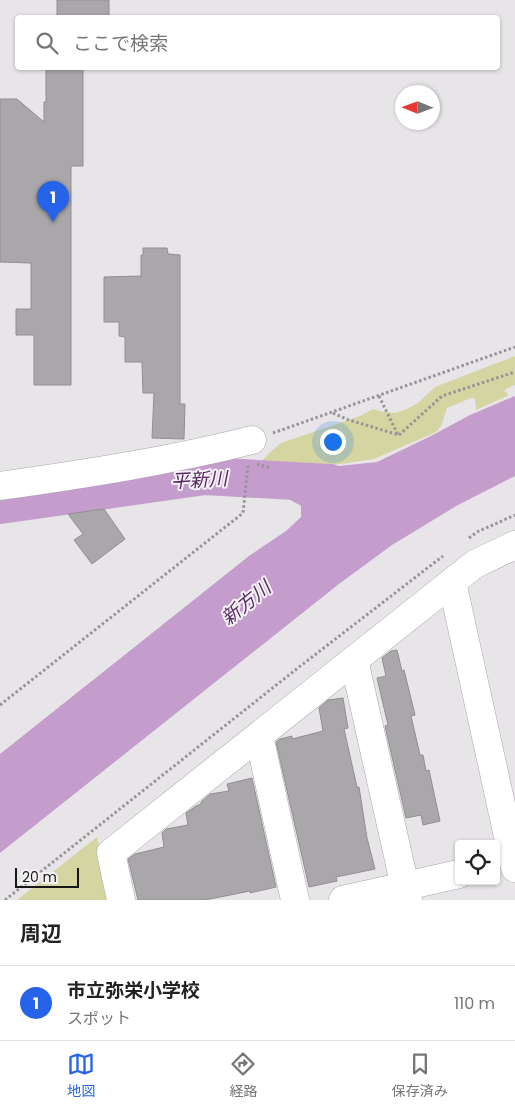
<!DOCTYPE html>
<html lang="ja">
<head>
<meta charset="utf-8">
<style>
	:root { --surface:#fff; --page:#f2f2f2; --text:#222; --muted:#767676; --line:#e0e0e0; --accent:#2563eb }
	body { margin:0; font-family:Poppins,"Noto Sans JP",sans-serif; background:var(--page); color:var(--text) }
	.controls { position:absolute; right:15px; bottom:15px; display:grid; overflow:hidden; border-radius:5px; box-shadow:0 1px 4px #0004 }
	.controls button { width:45px; height:45px; display:grid; place-items:center; padding:0; border:0; border-bottom:1px solid var(--line); background:var(--surface); color:var(--text); font:25px sans-serif }
	.compass { position:absolute; left:395px; top:85px; width:45px; height:45px; border-radius:50%; background:var(--surface); box-shadow:0 1px 4px #0004; rotate:271deg }
	.scale { position:absolute; left:15px; bottom:12px; width:64px; box-sizing:border-box; padding-left:5px; border:2px solid #181718; border-top:0; font-size:14px; line-height:18px; white-space:nowrap; color:#181718; -webkit-text-stroke:4px #f5f2f6; paint-order:stroke }
	.you { position:absolute; left:332px; top:441px; width:18px; height:18px; margin:-12px; border:4px solid #fff; border-radius:50%; background:#1a73e8; box-shadow:0 0 0 8px #1a73e833 }
	.badge { display:grid; place-items:center; width:32px; height:32px; border-radius:50%; background:var(--accent); color:#fff; font-size:16px; font-weight:700 }
	.pin { position:absolute; translate:-50% -41px; filter:drop-shadow(0 1px 2px #0008) }
	.pin::after { content:''; position:absolute; top:26px; width:18px; height:15px; background:inherit; clip-path:polygon(0 0,100% 0,50% 100%) }
	.list { margin:0; padding:0; list-style:none }
	h2 { display:flex; justify-content:space-between; align-items:center; height:65px; margin:0; padding:0 20px; font-size:21px }
	h2 small { font-size:16px; font-weight:400; color:var(--muted) }
	.list li { display:grid; grid-template-columns:32px 1fr auto; gap:15px; align-items:center; box-sizing:border-box; height:75px; padding:0 20px; border-top:1px solid var(--line) }
	.list b { display:block; font-size:19px; white-space:nowrap }
	.list p { margin:0; font-size:16px; white-space:nowrap; color:var(--muted) }
	.list em { font-size:16px; font-style:normal; color:var(--muted) }
	.icon { flex:none; width:28px; height:28px; fill:none; stroke:currentColor; stroke-width:2; stroke-linecap:round; stroke-linejoin:round }
	.map { position:relative; flex:none; width:515px; height:900px; overflow:hidden }
	.search { position:absolute; background:var(--surface); box-shadow:0 1px 4px #0004; left:15px; right:15px; top:15px; height:55px; display:flex; align-items:center; gap:12px; box-sizing:border-box; padding:0 18px; border-radius:5px; color:var(--muted); font-size:19px }
	.sheet { height:140px; background:var(--surface) }
	nav { display:flex; justify-content:space-around; align-items:center; box-sizing:border-box; height:70px; border-top:1px solid var(--line); background:var(--surface); font-size:14px; color:var(--muted) }
	nav a { display:grid; justify-items:center; gap:2px }
	nav .on { color:var(--accent) }
	.map>svg:first-child { display:block }
	.green { fill:#d5d5a2 }
	.water { fill:#c49dcd }
	.lines { fill:none; stroke-linecap:round; stroke-linejoin:round }
	.river { stroke:#c49dcd; stroke-width:38 }
	.building { fill:#aaa7ab; stroke:#918e92 }
	.minor-casing { stroke:#aaa7ab; stroke-width:29 }
	.path { stroke:#969497; stroke-width:3; stroke-dasharray:2.5 2.5; stroke-linecap:butt }
	.minor { stroke:#fff; stroke-width:28 }
	.labels { text-anchor:middle; dominant-baseline:central; stroke-width:4; stroke-linejoin:round; paint-order:stroke }
	.water-label { font-size:19px; font-style:italic; fill:#582863; stroke:#f5f2f6 }
</style>
</head>
<body>
<div class="map">
<svg width="515" height="900" viewBox="0 0 515 900">
	<rect width="100%" height="100%" fill="#e8e5e9"/>
	<g class="green">
		<polygon points="515,356 515,385 506,389 504,392 508,393 507,396 476,410 475,399 471,398 447,408 441,426 436,432 374,459 341,464 269,471 261,470 262,461 269,453 281,443 360,416 373,409 384,412 395,413 405,410 418,403 435,387"/>
		<polygon points="97,837 111,900 17,900"/>
	</g>
	<polygon class="water" points="515,396 515,476 458,505 392,545 339,584 0,853 0,754 249,556 286,531 301,517 301,506 287,498 276,495 279,475 339,466 377,462 433,435 470,415"/>
	<g class="lines">
		<polyline class="river" points="0,505 205,476 330,483"/>
	</g>
	<g class="building">
		<rect x="57" y="0" width="52" height="18"/>
		<polygon points="46,68 83,68 83,166 71,166 71,385 34,385 34,335 16,335 16,309 31,309 31,263 0,262 0,99 17,99 44,122 44,102 46,102"/>
		<polygon points="143,248 167,248 168,254 180,255 180,404 185,404 184,439 152,438 154,393 143,393 142,362 125,362 125,337 119,336 119,322 104,322 104,277 141,276 141,255 143,255"/>
		<polygon points="104,509 125,539 92,564 74,540 83,534 68,514"/>
		<polygon points="397,650 402,671 404,670 415,715 411,716 420,755 423,755 426,771 429,770 440,821 423,825 421,815 406,818 385,726 388,725 377,678 386,676 382,658 391,651"/>
		<polygon points="343,698 348,728 344,729 357,787 359,787 367,838 375,869 336,877 337,881 309,887 276,742 280,739 292,736 292,739 323,731 319,708 328,700"/>
		<polygon points="252,778 276,887 250,893 250,891 205,900 138,900 128,859 135,854 164,847 162,833 166,829 188,825 186,813 196,806 201,804 201,802 210,794 229,791 227,784"/>
	</g>
	<g class="lines">
		<defs>
			<g id="minor">
				<path d="M0,486C85,474 169,461 252,440"/>
				<polyline points="452,582 515,868"/>
				<polyline points="354,660 408,900"/>
				<polyline points="259,736 295,900"/>
				<polyline points="121,900 111,853 475,564 515,545"/>
				<polyline points="343,900 459,874"/>
			</g>
		</defs>
		<use href="#minor" class="minor-casing"/>
		<g class="path">
			<polyline points="379,396 398,435"/>
			<polyline points="333,413 349,420 399,435"/>
			<polyline points="273,433 515,347"/>
			<polyline points="399,435 442,396 515,372"/>
			<polyline points="257,464 270,468"/>
			<polyline points="469,538 477,532 515,515"/>
			<polyline points="0,705 243,513 248,466"/>
			<polyline points="5,900 294,671 443,556"/>
		</g>
		<use href="#minor" class="minor"/>
	</g>
	<g class="labels">
		<g class="water-label">
			<text transform="translate(199 480) rotate(-3)">平新川</text>
			<text transform="translate(246 603) rotate(-39)">新方川</text>
		</g>
	</g>
</svg>
<div class="controls">
<button><svg class="icon" aria-label="locate" viewBox="0 0 24 24"><circle cx="12" cy="12" r="6"/><path d="M12 2v4M12 18v4M2 12h4M18 12h4"/></svg></button>
</div>
<svg class="compass" viewBox="-18 -18 36 36"><path d="M0-13l5 13h-10z" fill="#e53935"/><path d="M0 13l5-13h-10z" fill="#767676"/></svg>
<div class="scale">20 m</div>
<div class="you"></div>
<div class="pin badge" style="left:53px;top:222px">1</div>
<div class="search"><svg class="icon" aria-label="search" viewBox="0 0 24 24"><circle cx="10" cy="10" r="6"/><path d="M15 15l6 6"/></svg>ここで検索</div>
</div>
<section class="sheet">
<h2>周辺<small></small></h2>
<ul class="list">
<li><span class="badge">1</span><div><b>市立弥栄小学校</b><p>スポット</p></div><em>110 m</em></li>
</ul>
</section>
<nav>
<a class="on"><svg class="icon" aria-label="map" viewBox="0 0 24 24"><path d="M3 6l6-2 6 2 6-2v14l-6 2-6-2-6 2zM9 4v14M15 6v14"/></svg>地図</a>
<a><svg class="icon" aria-label="directions" viewBox="0 0 24 24"><path d="M12 3l9 9-9 9-9-9zM9 14v-3h6M13 9l2 2-2 2"/></svg>経路</a>
<a><svg class="icon" aria-label="saved" viewBox="0 0 24 24"><path d="M7 4h10v16l-5-4-5 4z"/></svg>保存済み</a>
</nav>
</body>
</html>
